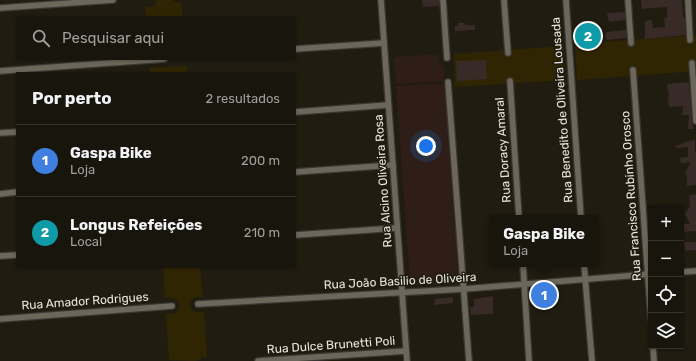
<!DOCTYPE html>
<html lang="pt">
<head>
<meta charset="utf-8">
<style>
	:root { --surface:#18150c; --page:#211e15; --text:#f1f3f6; --muted:#9f9f9d; --line:#36342d; --accent:#8c9099 }
	body { margin:0; font-family:Rubik,sans-serif; background:var(--page); color:var(--text) }
	.controls { position:absolute; right:12px; bottom:12px; display:grid; overflow:hidden; border-radius:0px; box-shadow:0 1px 3px #0004 }
	.controls button { width:36px; height:36px; display:grid; place-items:center; padding:0; border:0; border-bottom:1px solid var(--line); background:var(--surface); color:var(--text); font:20px sans-serif }
	.you { position:absolute; left:426px; top:146px; width:14px; height:14px; margin:-10px; border:3px solid #fff; border-radius:50%; background:#1a73e8; box-shadow:0 0 0 6px #1a73e833 }
	.badge { display:grid; place-items:center; width:26px; height:26px; border-radius:50%; background:var(--accent); color:#fff; font-size:13px; font-weight:700 }
	.pin { position:absolute; translate:-50% -50%; border:2px solid #fff; box-shadow:0 1px 4px #0006 }
	.popup { position:absolute; left:489px; top:215px; width:110px; height:52px; box-sizing:border-box; display:grid; place-content:center; border-radius:0px; background:var(--surface); filter:drop-shadow(0 1px 3px #0005); font-size:13px; white-space:nowrap; color:var(--muted) }
	.popup b { font-size:15px; color:var(--text) }
	.popup::after { content:''; position:absolute; left:50%; top:100%; margin-left:-8px; border:8px solid transparent; border-top-color:var(--surface) }
	.list { margin:0; padding:0; list-style:none }
	h2 { display:flex; justify-content:space-between; align-items:center; height:52px; margin:0; padding:0 16px; font-size:17px }
	h2 small { font-size:13px; font-weight:400; color:var(--muted) }
	.list li { display:grid; grid-template-columns:26px 1fr auto; gap:12px; align-items:center; box-sizing:border-box; height:72px; padding:0 16px; border-top:1px solid var(--line) }
	.list b { display:block; font-size:15px; white-space:nowrap }
	.list p { margin:0; font-size:13px; white-space:nowrap; color:var(--muted) }
	.list em { font-size:13px; font-style:normal; color:var(--muted) }
	.icon { flex:none; width:22px; height:22px; fill:none; stroke:currentColor; stroke-width:2; stroke-linecap:round; stroke-linejoin:round }
	.map { position:relative; flex:none; width:696px; height:361px; overflow:hidden }
	.search { position:absolute; background:var(--surface); box-shadow:0 1px 3px #0004; left:16px; top:16px; width:280px; height:44px; display:flex; align-items:center; gap:10px; box-sizing:border-box; padding:0 14px; border-radius:0px; color:var(--muted); font-size:15px }
	.panel { position:absolute; background:var(--surface); box-shadow:0 1px 3px #0004; left:16px; top:72px; width:280px; height:196px; border-radius:0px }
	.map>svg:first-child { display:block }
	.education { fill:#2f1e17 }
	.green { fill:#302503 }
	.building { fill:#382a27 }
	.lines { fill:none; stroke-linecap:round; stroke-linejoin:round }
	.street-casing { stroke:#3a3732; stroke-width:8 }
	.street { stroke:#6c675a; stroke-width:5.5 }
	.labels { text-anchor:middle; dominant-baseline:central; stroke-width:3; stroke-linejoin:round; paint-order:stroke }
	.street-label { font-size:12px; fill:#e8e5de; stroke:#201c10 }
</style>
</head>
<body>
<div class="map">
<svg width="696" height="361" viewBox="0 0 696 361">
	<rect width="100%" height="100%" fill="#201c10"/>
	<g class="education">
		<polygon points="438,54 439,62 444,68 444,81 396,84 394,57"/>
		<polygon points="445,83 458,280 455,283 413,285 410,282 396,86"/>
	</g>
	<g class="green">
		<polygon points="157,0 172,0 177,3 181,1 183,17 146,17 145,6 150,7 154,6"/>
		<polygon points="696,35 696,71 577,80 575,44"/>
		<polygon points="563,46 565,80 455,87 454,54"/>
		<polygon points="187,66 187,73 150,73 150,68"/>
		<path d="M163,267H200L203,298C193,295 189,300 191,309C195,313 198,313 204,311L207,357H203L196,361L169,360L166,314H174C186,305 177,296 165,298Z"/>
	</g>
	<g class="building">
		<polygon points="422,0 439,0 439,6 423,7"/>
		<polygon points="641,0 682,0 683,17 685,17 686,35 645,39 645,21 652,20 653,28 665,27 664,18 667,18 667,8 666,7 642,9"/>
		<polygon points="625,12 625,20 609,22 607,13"/>
		<polygon points="458,23 465,23 465,25 475,25 475,30 455,31 455,26 458,26"/>
		<polygon points="579,29 596,29 596,37 588,38 588,43 581,43"/>
		<polygon points="626,30 626,38 606,40 605,36 606,32"/>
		<polygon points="486,60 487,79 457,81 456,61"/>
		<polygon points="689,82 692,121 694,129 688,129 689,115 682,115 683,106 669,107 668,98 669,97 667,84"/>
		<polygon points="695,139 695,154 696,152 696,185 687,186 687,178 685,173 691,162 681,163 680,158 688,157 688,147 676,148 676,146"/>
		<polygon points="696,194 696,231 681,232 681,224 690,224 685,214 688,209 690,208 689,195"/>
		<polygon points="684,242 696,242 696,250 685,251"/>
		<polygon points="547,290 547,298 531,299 532,294 535,291"/>
		<polygon points="493,296 493,314 471,315 470,307 474,307 474,301 475,299"/>
		<polygon points="453,297 453,303 434,305 435,299"/>
	</g>
	<g class="lines">
		<defs>
			<g id="street">
				<polyline points="381,0 407,361"/>
				<polyline points="443,0 447,58"/>
				<polyline points="504,0 508,53"/>
				<polyline points="566,0 581,218"/>
				<polyline points="628,0 631,43"/>
				<polyline points="688,0 690,40"/>
				<polyline points="0,8 113,0"/>
				<polyline points="295,49 384,43"/>
				<polyline points="692,63 696,121"/>
				<polyline points="633,70 651,319"/>
				<polyline points="0,71 164,59"/>
				<polyline points="510,81 519,218"/>
				<polyline points="448,82 469,361"/>
				<polyline points="295,112 388,105"/>
				<polyline points="0,133 17,132"/>
				<polyline points="295,172 393,165"/>
				<polyline points="0,194 17,192"/>
				<polyline points="295,235 397,228"/>
				<polyline points="0,256 17,255"/>
				<polyline points="523,264 529,361"/>
				<polyline points="584,264 592,361"/>
				<polyline points="681,272 696,271"/>
				<polyline points="198,304 464,289 651,274"/>
				<polyline points="0,319 172,306"/>
				<polyline points="653,346 654,361"/>
				<polyline points="258,361 406,351"/>
			</g>
		</defs>
		<use href="#street" class="street-casing"/>
		<use href="#street" class="street"/>
	</g>
	<g class="labels">
		<g class="street-label">
			<text transform="translate(562 110) rotate(-94)">Rua Benedito de Oliveira Lousada</text>
			<text transform="translate(503 150) rotate(-94)">Rua Doracy Amaral</text>
			<text transform="translate(383 181) rotate(-94)">Rua Alcino Oliveira Rosa</text>
			<text transform="translate(631 196) rotate(-94)">Rua Francisco Rubinho Orosco</text>
			<text transform="translate(400 281) rotate(-3)">Rua João Basilio de Oliveira</text>
			<text transform="translate(85 301) rotate(-4)">Rua Amador Rodrigues</text>
			<text transform="translate(331 345) rotate(-4)">Rua Dulce Brunetti Poli</text>
		</g>
	</g>
</svg>
<div class="controls">
<button>+</button>
<button>−</button>
<button><svg class="icon" aria-label="locate" viewBox="0 0 24 24"><circle cx="12" cy="12" r="6"/><path d="M12 2v4M12 18v4M2 12h4M18 12h4"/></svg></button>
<button><svg class="icon" aria-label="layers" viewBox="0 0 24 24"><path d="M12 4l9 5-9 5-9-5zM3 14l9 5 9-5"/></svg></button>
</div>
<div class="you"></div>
<div class="pin badge" style="left:544px;top:295px;background:#3f7fe0">1</div>
<div class="popup"><b>Gaspa Bike</b>Loja</div>
<div class="pin badge" style="left:588px;top:36px;background:#0f9aa8">2</div>
<div class="search"><svg class="icon" aria-label="search" viewBox="0 0 24 24"><circle cx="10" cy="10" r="6"/><path d="M15 15l6 6"/></svg>Pesquisar aqui</div>
<section class="panel">
<h2>Por perto<small>2 resultados</small></h2>
<ul class="list">
<li><span class="badge" style="background:#3f7fe0">1</span><div><b>Gaspa Bike</b><p>Loja</p></div><em>200 m</em></li>
<li><span class="badge" style="background:#0f9aa8">2</span><div><b>Longus Refeições</b><p>Local</p></div><em>210 m</em></li>
</ul>
</section>
</div>
</body>
</html>
